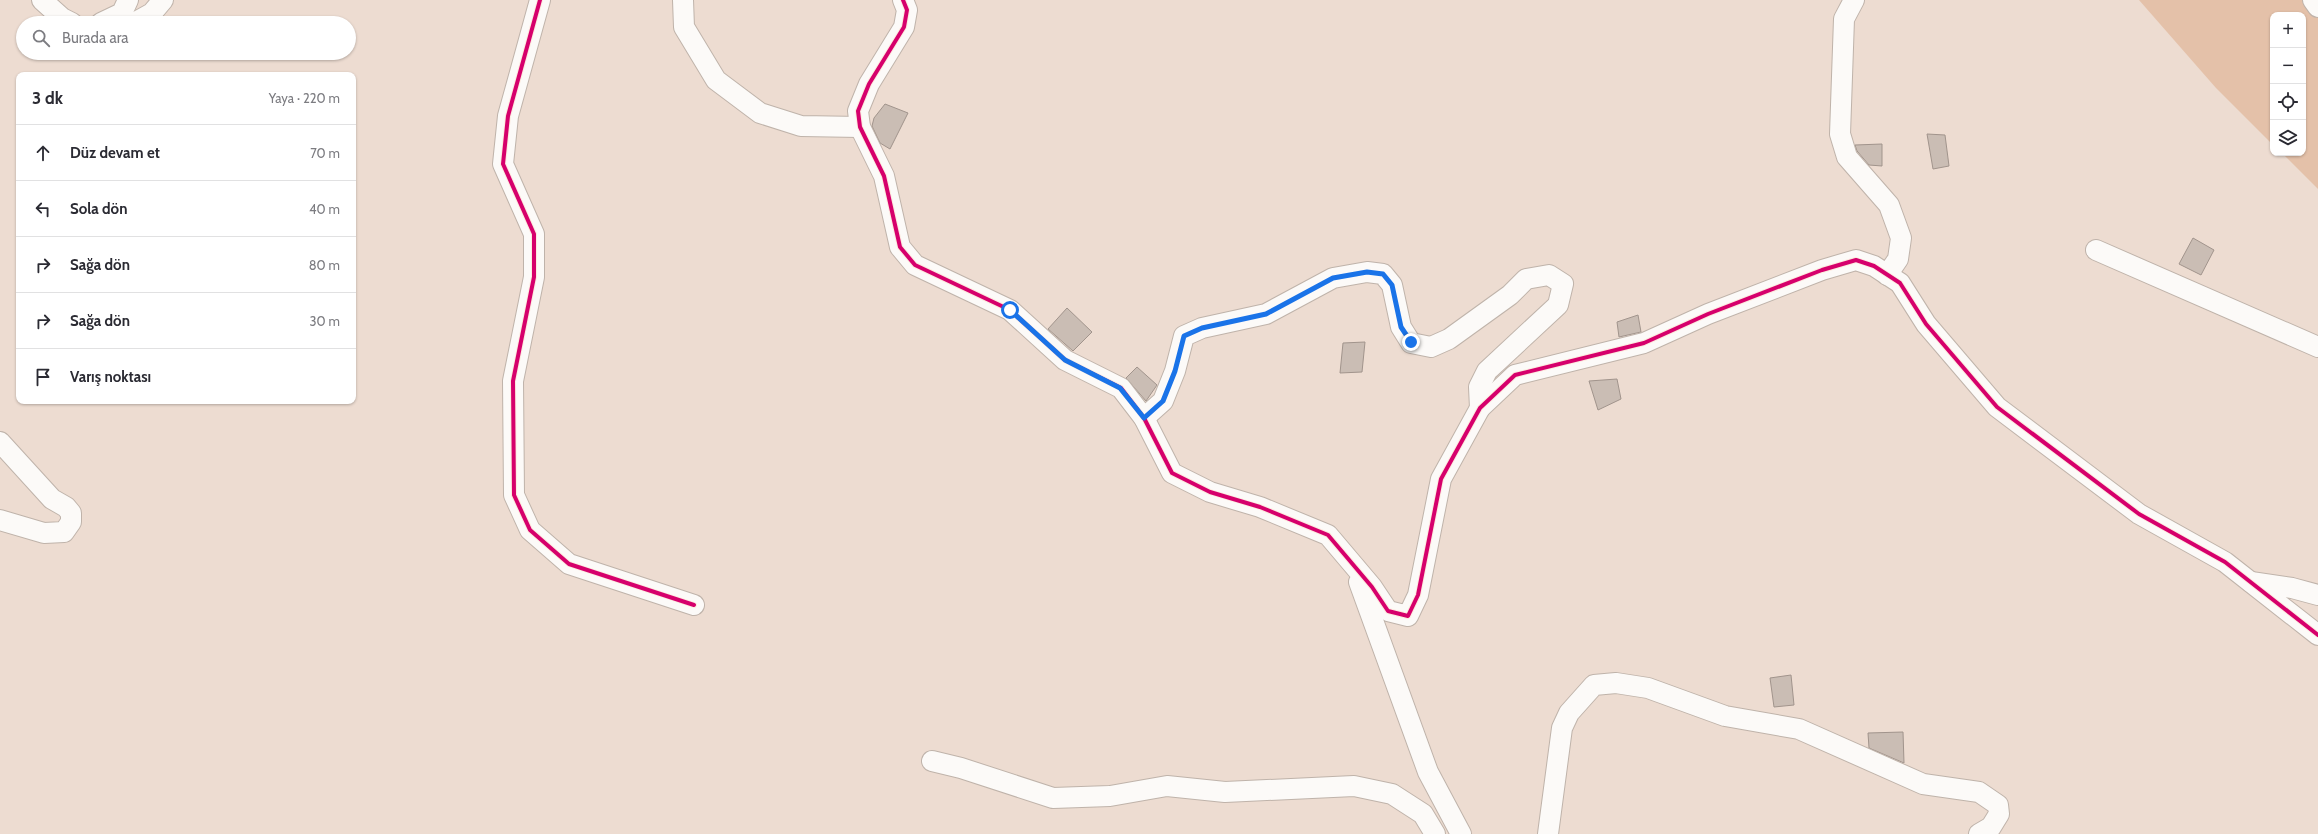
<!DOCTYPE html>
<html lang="tr">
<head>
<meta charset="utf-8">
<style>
	:root { --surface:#fff; --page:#f2f2f3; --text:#2b2b33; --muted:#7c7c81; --line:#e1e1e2 }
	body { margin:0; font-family:Cabin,sans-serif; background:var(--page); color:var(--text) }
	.controls { position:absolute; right:12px; top:12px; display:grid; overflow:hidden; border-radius:8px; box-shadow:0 1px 3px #0004 }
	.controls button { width:36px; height:36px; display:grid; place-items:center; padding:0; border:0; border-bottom:1px solid var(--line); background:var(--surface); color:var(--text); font:20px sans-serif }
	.stop { position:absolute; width:12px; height:12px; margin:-9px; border:3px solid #1a73e8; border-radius:50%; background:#fff }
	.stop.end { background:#1a73e8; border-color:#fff; box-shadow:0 1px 4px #0008 }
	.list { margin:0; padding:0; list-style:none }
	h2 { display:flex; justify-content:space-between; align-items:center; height:52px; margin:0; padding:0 16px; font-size:17px }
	h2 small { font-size:13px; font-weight:400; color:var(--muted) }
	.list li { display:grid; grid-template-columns:26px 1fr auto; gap:12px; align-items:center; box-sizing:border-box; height:56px; padding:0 16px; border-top:1px solid var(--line) }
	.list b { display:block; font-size:15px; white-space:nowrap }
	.list em { font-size:13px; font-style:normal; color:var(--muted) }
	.icon { flex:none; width:22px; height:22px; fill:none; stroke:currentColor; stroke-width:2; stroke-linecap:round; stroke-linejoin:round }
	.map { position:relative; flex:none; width:2318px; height:834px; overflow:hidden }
	.search { position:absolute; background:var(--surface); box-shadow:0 1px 3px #0004; left:16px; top:16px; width:340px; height:44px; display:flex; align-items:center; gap:10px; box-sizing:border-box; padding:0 14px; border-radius:22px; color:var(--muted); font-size:15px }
	.panel { position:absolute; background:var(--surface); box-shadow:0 1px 3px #0004; left:16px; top:72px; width:340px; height:332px; border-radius:8px }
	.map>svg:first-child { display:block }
	.green { fill:#e4c1a9 }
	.building { fill:#cabdb4; stroke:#a1948c }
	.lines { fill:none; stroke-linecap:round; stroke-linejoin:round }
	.minor-casing { stroke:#bfb3aa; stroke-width:22 }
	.minor { stroke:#fcfaf8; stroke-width:20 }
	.cycleway-casing { stroke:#fceade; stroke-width:6 }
	.cycleway { stroke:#d6006c; stroke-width:4 }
	.route { stroke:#1a73e8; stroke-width:5 }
</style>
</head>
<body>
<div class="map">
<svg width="2318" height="834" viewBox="0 0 2318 834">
	<rect width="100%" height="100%" fill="#eddcd1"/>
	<polygon class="green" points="2139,0 2318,0 2318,189 2282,153 2303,153 2303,15 2273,15 2273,145 2216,88"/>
	<g class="building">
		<polygon points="885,104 908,113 890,149 880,143 872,126 874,118"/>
		<polygon points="1927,134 1945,135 1949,166 1933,169"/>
		<polygon points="1882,144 1882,166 1869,165 1857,151 1855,145"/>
		<polygon points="2193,238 2214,250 2201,275 2179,264"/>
		<polygon points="1067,308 1092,332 1073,351 1048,329"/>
		<polygon points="1638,315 1641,332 1619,337 1617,322"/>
		<polygon points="1365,342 1362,372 1340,373 1343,343"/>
		<polygon points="1137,367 1157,385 1146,401 1126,378"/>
		<polygon points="1617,379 1621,399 1598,410 1589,381"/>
		<polygon points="1791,675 1794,705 1774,707 1770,678"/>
		<polygon points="1903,732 1904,763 1869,748 1868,733"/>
	</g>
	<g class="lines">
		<defs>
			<g id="minor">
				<polyline points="42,0 62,18 72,23"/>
				<polyline points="540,0 508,116 503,164 534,234 534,277 513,381 514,495 530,530 569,564 694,605"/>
				<polyline points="683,0 684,27 716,80 760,113 801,126 860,127"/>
				<polyline points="903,0 907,10 904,27 869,84 858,111 860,127 884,176 900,247 915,265 1010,310 1065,360 1121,388 1144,418 1172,473 1210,492 1260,507 1328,535 1372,587 1388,611 1408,616 1418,595 1441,479 1480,408 1515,375 1644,343 1708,314 1822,270 1856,260 1874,266 1900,283 1926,324 1997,407 2139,514 2225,562 2318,635"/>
				<polyline points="1854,0 1844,19 1840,134 1847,157 1889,205 1901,238 1898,259 1887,275"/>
				<polyline points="2313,0 2318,7"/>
				<polyline points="101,23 122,13 128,0"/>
				<polyline points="134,23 152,13 163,0"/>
				<polyline points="2096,250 2318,347"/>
				<polyline points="1144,418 1163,401 1175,371 1184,336 1202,328 1266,314 1333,278 1367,272 1383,274 1392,285 1401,327 1411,343 1431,347 1449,339 1510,295 1526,279 1549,275 1563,284 1558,305 1487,371 1479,387 1480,408"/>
				<polyline points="0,442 52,499 66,507 71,513 71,522 64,532 44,533 0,520"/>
				<polyline points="1359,582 1428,772 1461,834"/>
				<polyline points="2251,582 2292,588 2318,595"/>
				<polyline points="932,761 961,768 1053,798 1110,796 1167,786 1225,792 1354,786 1392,794 1423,814 1435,834"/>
				<polyline points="1548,834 1562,728 1569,713 1594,685 1616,683 1648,688 1725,716 1799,729 1923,784 1979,792 1998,805 1999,814 1991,827 1979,834"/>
			</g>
		</defs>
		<use href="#minor" class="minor-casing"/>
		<use href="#minor" class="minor"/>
		<defs>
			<g id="cycleway">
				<polyline points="540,0 508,116 503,164 534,234 534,277 513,381 514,495 530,530 569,564 694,605"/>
				<polyline points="903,0 907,10 904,27 869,84 858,111 860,127 884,176 900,247 915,265 1010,310 1065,360 1121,388 1144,418 1172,473 1210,492 1260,507 1328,535 1372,587 1388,611 1408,616 1418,595 1441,479 1480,408 1515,375 1644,343 1708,314 1822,270 1856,260 1874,266 1900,283 1926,324 1997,407 2139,514 2225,562 2318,635"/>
			</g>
		</defs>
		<use href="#cycleway" class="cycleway-casing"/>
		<use href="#cycleway" class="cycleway"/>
	</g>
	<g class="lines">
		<polyline class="route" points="1010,310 1065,360 1120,388 1144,418 1163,401 1175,371 1184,336 1202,328 1266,314 1333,278 1367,272 1383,274 1392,285 1401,327 1411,342"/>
	</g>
</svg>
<div class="controls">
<button>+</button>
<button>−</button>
<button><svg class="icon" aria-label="locate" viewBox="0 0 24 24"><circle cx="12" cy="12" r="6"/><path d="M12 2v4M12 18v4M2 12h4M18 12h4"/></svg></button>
<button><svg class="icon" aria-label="layers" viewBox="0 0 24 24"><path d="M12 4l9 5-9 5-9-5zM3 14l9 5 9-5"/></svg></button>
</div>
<div class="stop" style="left:1010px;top:310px"></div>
<div class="stop end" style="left:1411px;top:342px"></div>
<div class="search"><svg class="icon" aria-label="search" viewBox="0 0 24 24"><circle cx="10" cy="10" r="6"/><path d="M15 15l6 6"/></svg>Burada ara</div>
<section class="panel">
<h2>3 dk<small>Yaya · 220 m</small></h2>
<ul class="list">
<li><svg class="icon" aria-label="ahead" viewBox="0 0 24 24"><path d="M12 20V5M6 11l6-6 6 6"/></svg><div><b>Düz devam et</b></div><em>70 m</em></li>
<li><svg class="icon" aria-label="left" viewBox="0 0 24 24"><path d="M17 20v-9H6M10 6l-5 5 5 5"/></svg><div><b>Sola dön</b></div><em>40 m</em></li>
<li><svg class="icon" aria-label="right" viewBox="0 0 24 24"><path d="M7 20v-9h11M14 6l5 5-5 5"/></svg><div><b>Sağa dön</b></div><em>80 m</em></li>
<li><svg class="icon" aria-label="right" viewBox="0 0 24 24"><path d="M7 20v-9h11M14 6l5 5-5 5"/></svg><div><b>Sağa dön</b></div><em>30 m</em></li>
<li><svg class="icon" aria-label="arrive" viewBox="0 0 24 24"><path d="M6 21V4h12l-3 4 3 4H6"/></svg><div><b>Varış noktası</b></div></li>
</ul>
</section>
</div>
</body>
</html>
